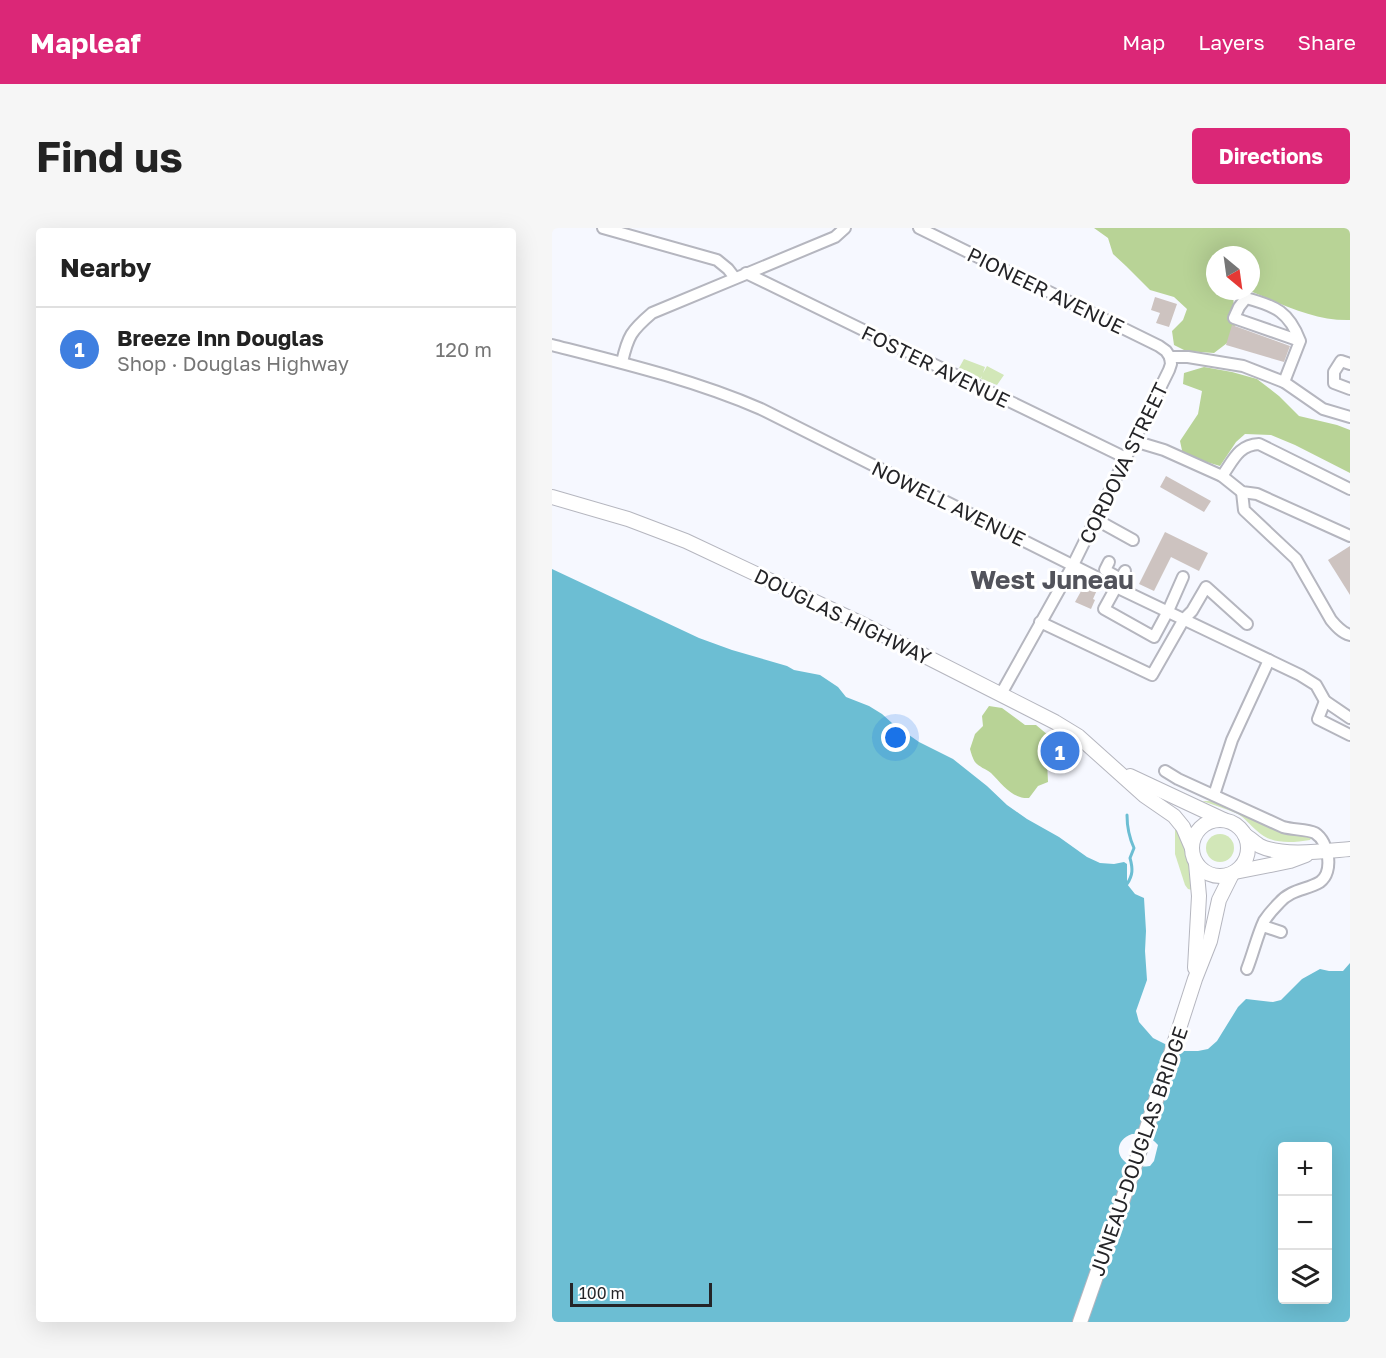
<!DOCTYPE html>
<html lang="en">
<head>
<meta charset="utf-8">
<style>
	:root { --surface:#fff; --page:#f6f6f6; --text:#222; --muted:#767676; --line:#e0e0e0; --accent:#db2777 }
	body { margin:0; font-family:"Golos Text",sans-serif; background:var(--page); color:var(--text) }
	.controls { position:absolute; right:18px; bottom:18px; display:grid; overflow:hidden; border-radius:6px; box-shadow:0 6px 24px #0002 }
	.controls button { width:54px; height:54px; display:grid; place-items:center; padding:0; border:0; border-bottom:2px solid var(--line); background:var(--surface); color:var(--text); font:30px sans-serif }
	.compass { position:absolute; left:654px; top:18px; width:54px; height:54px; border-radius:50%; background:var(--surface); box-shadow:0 6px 24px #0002; rotate:151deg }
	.scale { position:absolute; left:18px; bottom:15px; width:142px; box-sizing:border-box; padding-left:6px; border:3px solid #242427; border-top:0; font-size:16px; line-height:21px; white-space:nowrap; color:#242427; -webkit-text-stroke:4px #fff; paint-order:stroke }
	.you { position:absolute; left:344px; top:510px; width:21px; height:21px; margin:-15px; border:4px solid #fff; border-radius:50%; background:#1a73e8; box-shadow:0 0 0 9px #1a73e833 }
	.badge { display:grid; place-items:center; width:39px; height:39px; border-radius:50%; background:var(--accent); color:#fff; font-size:20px; font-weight:700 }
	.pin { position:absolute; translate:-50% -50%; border:3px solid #fff; box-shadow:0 2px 6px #0006 }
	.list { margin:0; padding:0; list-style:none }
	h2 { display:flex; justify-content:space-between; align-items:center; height:78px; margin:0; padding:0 24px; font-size:26px }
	h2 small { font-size:20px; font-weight:400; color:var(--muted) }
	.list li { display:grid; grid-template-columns:39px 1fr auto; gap:18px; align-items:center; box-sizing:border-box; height:84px; padding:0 24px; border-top:2px solid var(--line) }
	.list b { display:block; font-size:22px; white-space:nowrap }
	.list p { margin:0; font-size:20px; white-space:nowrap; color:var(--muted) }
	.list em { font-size:20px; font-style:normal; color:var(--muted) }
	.icon { flex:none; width:33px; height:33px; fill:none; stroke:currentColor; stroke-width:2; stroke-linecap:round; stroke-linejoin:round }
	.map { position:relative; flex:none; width:798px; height:1094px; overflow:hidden; border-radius:6px }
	header { display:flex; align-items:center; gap:36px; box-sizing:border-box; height:84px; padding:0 30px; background:var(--accent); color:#fff }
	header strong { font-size:28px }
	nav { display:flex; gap:33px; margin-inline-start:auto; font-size:21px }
	.intro { display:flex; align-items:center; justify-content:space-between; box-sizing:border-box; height:144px; padding:0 36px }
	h1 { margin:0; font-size:42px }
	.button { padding:15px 27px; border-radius:6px; background:var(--accent); color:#fff; font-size:21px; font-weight:700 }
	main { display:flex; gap:36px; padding:0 36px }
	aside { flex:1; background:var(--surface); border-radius:6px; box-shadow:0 6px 24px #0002 }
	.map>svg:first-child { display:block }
	.green { fill:#d2e7b8 }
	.forest { fill:#b8d396 }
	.water { fill:#6cbed3; fill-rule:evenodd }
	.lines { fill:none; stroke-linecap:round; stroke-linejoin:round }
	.stream { stroke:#6cbed3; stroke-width:3 }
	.building { fill:#cdc3c0 }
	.minor-casing { stroke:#b5b6bf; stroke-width:14 }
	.major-casing { stroke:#b5b6bf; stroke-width:16 }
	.minor { stroke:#fff; stroke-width:10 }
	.major { stroke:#fff; stroke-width:14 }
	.labels { text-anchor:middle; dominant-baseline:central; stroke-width:6; stroke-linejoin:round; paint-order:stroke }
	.street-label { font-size:20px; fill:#242427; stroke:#fff }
	.district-label { font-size:26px; font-weight:bold; fill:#52535b; stroke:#fff }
</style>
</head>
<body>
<header>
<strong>Mapleaf</strong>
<nav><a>Map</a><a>Layers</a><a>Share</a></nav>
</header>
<div class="intro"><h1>Find us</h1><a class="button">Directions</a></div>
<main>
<aside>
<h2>Nearby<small></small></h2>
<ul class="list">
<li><span class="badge" style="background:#3f7fe0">1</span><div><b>Breeze Inn Douglas</b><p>Shop · Douglas Highway</p></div><em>120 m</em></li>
</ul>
</aside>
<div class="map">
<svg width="798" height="1094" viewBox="0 0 798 1094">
	<rect width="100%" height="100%" fill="#f6f8ff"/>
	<g class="green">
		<polygon points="412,131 433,139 431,145 435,138 452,147 445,157 429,151 430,148 428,151 407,140"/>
		<path d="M650,573H665L757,605L760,609L758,612C739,615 719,617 704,602C698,597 693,590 686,586C675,581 662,577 650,573Z"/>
		<polygon points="627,598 637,623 646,661 644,663 636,661 633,657 623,626 623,601"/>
		<circle cx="668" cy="620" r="14"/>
	</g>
	<g class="forest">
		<path d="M542,0H798V92C763,93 730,76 698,63L699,27H663V63H685L681,65L683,100L679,112L662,125L634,123L622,117L620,103L631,92L635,81L622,69L598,62L574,38L561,26L556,10Z"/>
		<polygon points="652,139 680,144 705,151 727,168 747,188 785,197 798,202 798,245 743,217 719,207 693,206 684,214 668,238 631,227 628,213 646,186 650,163 631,156 632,145"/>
		<path d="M437,478L450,480L473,497H484L496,507L497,512L495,533L496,554L486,558L477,570C460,571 450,556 439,545C434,541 427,539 423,534C421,531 419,525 418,521L423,506L431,498L430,488Z"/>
	</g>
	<path class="water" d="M0,341L147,410L180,422L235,438L242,442L268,447L286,459L294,469L317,478L330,486L340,495L367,514L401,531L435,558L455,577L475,591L507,609L535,629L548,635L562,636L572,634L575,636V656L583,666L592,670L594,703L593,723L595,752L584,783L587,794L601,810L627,823H646L656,821L665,813L686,779L694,771L721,774L729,772L750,751L768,741L777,743H791L798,735V1094H0ZM580,906C592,906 598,908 606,917L602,933L598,938C591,939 584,939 577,936C562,929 564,911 580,906ZM730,918H776V1072H730Z"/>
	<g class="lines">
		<path class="stream" d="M575,587C575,599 577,609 582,620L578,630C581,641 581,647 575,656"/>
	</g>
	<g class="building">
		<polygon points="603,69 625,76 617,99 604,95 608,85 599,82"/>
		<polygon points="680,97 738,118 732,134 674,117"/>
		<polygon points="614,248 659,273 652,284 608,259"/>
		<polygon points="613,304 656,325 647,343 619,329 602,363 587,356"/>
		<polygon points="798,318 798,367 776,332"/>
		<polygon points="533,356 545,362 541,371 543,372 539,381 523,374"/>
		<polygon points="501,510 521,518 514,536 494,528"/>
	</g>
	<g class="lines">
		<defs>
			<g id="minor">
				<polyline points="51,0 165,32 176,41 183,50"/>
				<polyline points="367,0 607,118 614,123 618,129"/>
				<polyline points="194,45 574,230"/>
				<path d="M0,117C71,135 142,152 209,181L564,359L748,447L764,457L773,473L798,490"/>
				<path d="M618,129H636L691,138L732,154L748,113C737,84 724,78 694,70L687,79L682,90L748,113"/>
				<path d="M70,134C76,108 79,103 100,85L283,9L293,0"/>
				<polyline points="798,136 789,133 782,144 782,155 798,161"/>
				<polyline points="732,154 771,181 798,189"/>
				<polyline points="582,213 612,222 670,248 690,264 705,266 798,308"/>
				<path d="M670,248C681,233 686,217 707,216L798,261"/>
				<path d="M690,264L692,282L744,331L779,392C784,398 790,405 798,407"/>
				<polyline points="543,291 581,312"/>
				<polyline points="557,334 553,342 569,351"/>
				<polyline points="573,343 552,381 602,409 616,383 631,349"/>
				<polyline points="488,394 600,447 632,391 640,383 654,359 695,396"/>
				<polyline points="449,466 521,337 617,142 619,136 618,129"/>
				<polyline points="773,473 766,491 798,507"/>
				<path d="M613,543L626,551L731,599C741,602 755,601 763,605C777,614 782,644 768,654C755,662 739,661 727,675C722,680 716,687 712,693C705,708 701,726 695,741"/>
				<polyline points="662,567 680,512 717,432"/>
				<polyline points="711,698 729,704"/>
			</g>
			<g id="major">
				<polyline points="0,269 76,291 134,313 306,394 503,494 526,508 593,568 622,588 631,599 640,620"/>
				<polyline points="578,548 672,592"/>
				<circle cx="668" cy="620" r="28"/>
				<path d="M693,607C698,610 703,615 708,618C731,629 773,623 798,621"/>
				<polyline points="683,644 738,633 754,627"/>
				<polyline points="643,740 647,668 644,635"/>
				<polyline points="528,1094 585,931 643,751 658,713 667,672 680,646"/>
			</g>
		</defs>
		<use href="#minor" class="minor-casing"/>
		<use href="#major" class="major-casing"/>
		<use href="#minor" class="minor"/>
		<use href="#major" class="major"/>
	</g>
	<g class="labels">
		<g class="street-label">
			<text transform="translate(494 62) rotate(26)">PIONEER AVENUE</text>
			<text transform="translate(384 138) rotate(26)">FOSTER AVENUE</text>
			<text transform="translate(571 235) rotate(-64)">CORDOVA STREET</text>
			<text transform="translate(397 275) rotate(26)">NOWELL AVENUE</text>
			<text transform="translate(291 388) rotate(26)">DOUGLAS HIGHWAY</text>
			<text transform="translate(586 923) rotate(-71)">JUNEAU-DOUGLAS BRIDGE</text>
		</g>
		<g class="district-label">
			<text x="500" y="351">West Juneau</text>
		</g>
	</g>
</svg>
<div class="controls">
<button>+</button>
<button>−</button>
<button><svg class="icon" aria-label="layers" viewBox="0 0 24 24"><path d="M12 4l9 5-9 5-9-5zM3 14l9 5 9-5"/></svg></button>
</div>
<svg class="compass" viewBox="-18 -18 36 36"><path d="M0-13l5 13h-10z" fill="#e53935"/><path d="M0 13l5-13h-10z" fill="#767676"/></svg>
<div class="scale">100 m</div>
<div class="you"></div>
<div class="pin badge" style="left:508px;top:523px;background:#3f7fe0">1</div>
</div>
</main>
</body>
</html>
